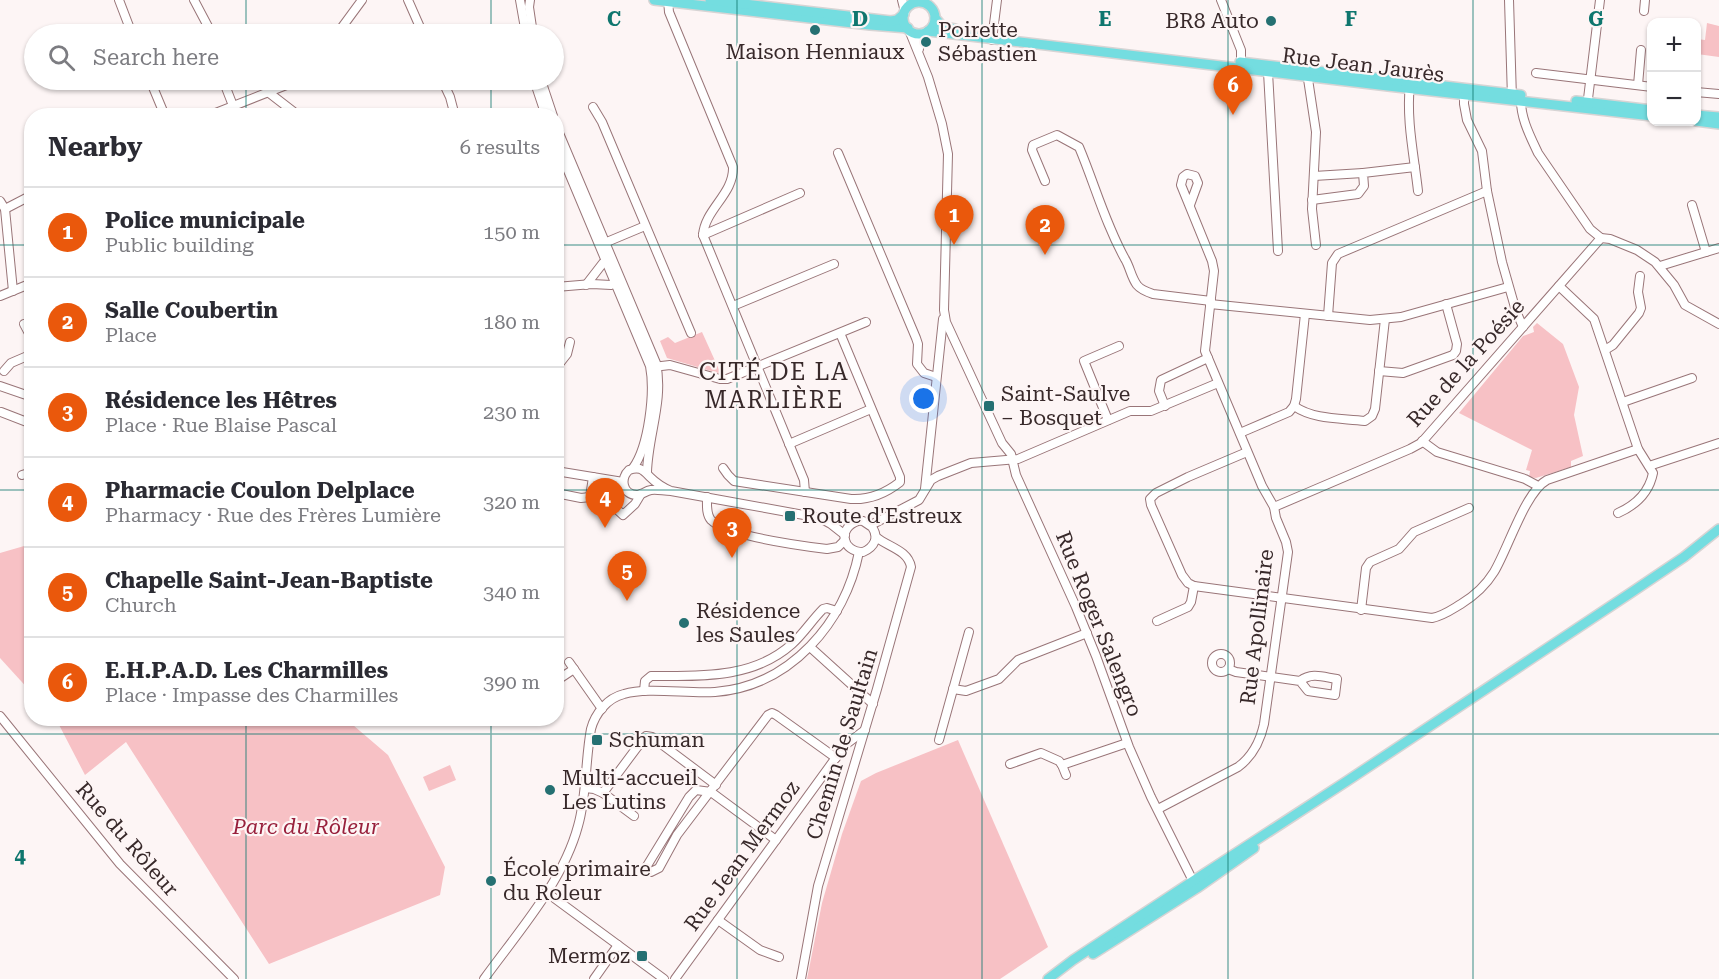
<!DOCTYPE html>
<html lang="en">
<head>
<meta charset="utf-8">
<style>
	:root { --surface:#fff; --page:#f7f7f7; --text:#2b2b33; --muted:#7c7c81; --line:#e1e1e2; --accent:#ea580c }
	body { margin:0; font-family:"Roboto Serif",serif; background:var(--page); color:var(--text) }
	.controls { position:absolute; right:18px; top:18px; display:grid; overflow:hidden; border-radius:12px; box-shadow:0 2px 4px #0004 }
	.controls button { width:54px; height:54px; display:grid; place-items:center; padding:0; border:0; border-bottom:2px solid var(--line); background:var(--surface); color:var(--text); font:30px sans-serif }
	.you { position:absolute; left:924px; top:399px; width:21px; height:21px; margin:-15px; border:4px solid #fff; border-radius:50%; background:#1a73e8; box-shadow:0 0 0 9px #1a73e833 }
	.badge { display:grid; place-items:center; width:39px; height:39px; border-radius:50%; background:var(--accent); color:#fff; font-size:20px; font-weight:700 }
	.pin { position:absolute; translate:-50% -50px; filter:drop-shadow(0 2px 3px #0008) }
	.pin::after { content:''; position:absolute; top:32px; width:21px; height:18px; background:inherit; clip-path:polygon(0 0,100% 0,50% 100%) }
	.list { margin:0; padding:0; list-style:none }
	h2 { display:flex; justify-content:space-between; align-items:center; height:78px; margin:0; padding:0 24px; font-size:26px }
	h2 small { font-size:20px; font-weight:400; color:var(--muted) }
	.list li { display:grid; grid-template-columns:39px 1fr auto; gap:18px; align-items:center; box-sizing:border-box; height:90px; padding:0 24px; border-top:2px solid var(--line) }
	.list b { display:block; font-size:22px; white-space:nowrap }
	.list p { margin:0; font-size:20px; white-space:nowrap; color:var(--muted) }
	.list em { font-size:20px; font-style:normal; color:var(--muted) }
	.icon { flex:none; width:33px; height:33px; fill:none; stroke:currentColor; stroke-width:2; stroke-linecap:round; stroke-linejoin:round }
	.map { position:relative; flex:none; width:1719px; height:979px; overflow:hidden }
	.search { position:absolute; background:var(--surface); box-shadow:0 2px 4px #0004; left:24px; top:24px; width:540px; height:66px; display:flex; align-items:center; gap:15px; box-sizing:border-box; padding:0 21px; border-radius:33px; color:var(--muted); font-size:22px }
	.panel { position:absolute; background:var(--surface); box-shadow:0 2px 4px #0004; left:24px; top:108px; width:540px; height:618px; border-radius:24px }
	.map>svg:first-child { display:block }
	.green { fill:#f7c1c5 }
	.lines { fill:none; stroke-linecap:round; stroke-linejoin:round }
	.minor-casing { stroke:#997578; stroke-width:10 }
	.major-casing { stroke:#d7d4d4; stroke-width:12 }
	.minor { stroke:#fff; stroke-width:8 }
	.major { stroke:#74dde0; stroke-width:9 }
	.grid { fill:none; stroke:#0f766e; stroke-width:1.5; stroke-opacity:0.55 }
	.poi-dot { fill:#257072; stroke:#fdf5f5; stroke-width:2 }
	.labels { text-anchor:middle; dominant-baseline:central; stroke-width:4.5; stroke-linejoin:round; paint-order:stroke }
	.poi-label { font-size:21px; fill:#38292a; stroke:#fdf5f5; text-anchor:start }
	.street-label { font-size:21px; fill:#38292a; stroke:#fdf5f5 }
	.park-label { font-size:21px; font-style:italic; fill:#98203c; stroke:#fdf5f5 }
	.quarter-label { font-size:24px; letter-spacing:1.5px; fill:#38292a; stroke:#fdf5f5 }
	.grid-label { font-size:20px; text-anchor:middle; font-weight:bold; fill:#0f766e; stroke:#fdf5f5; stroke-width:4.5; stroke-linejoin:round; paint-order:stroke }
</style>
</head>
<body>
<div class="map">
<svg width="1719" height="979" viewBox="0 0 1719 979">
	<rect width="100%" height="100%" fill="#fdf5f5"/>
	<g class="green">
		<polygon points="1707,23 1719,26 1719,57 1697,54 1697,39 1705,40"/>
		<polygon points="1537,323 1563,344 1579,387 1574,415 1583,456 1571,461 1571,467 1536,478 1529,477 1530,471 1526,470 1532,450 1459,413 1523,336 1534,332 1533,327"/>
		<polygon points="702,332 721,374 667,358 660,341 668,337 675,343"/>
		<polygon points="31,544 32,544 31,692 0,658 0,553"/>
		<polygon points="56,719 346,719 388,755 445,867 440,895 269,964 126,742 85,775"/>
		<polygon points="958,740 1048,947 1000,979 807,979 822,903 842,834 861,781 876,773"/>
		<polygon points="450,765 456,780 429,791 423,777"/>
	</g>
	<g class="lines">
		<defs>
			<g id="minor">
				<polyline points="119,0 132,34"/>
				<polyline points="194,0 212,34"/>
				<polyline points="408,0 423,34"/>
				<polyline points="520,0 526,34"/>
				<polyline points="530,0 529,7 533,34"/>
				<path d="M668,0L669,12L733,167C734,194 705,209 703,235"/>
				<polyline points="902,0 905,12"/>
				<polyline points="915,0 918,2"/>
				<polyline points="1221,0 1241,50 1241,66"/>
				<polyline points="1509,0 1512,98"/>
				<polyline points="1644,11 1645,0"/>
				<polyline points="909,30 928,77 942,124 948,154 944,310 946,322 1002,443 1011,454 1016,475 1076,607 1096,656 1129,747 1151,797 1195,885"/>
				<polyline points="337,34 362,0"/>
				<polyline points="992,40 997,0"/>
				<polyline points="919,49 919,41 924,33"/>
				<polyline points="1309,71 1308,79 1316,132 1312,209 1316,245"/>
				<polyline points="1268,72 1278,251"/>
				<polyline points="1536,73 1652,87"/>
				<polyline points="150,80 165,116"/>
				<polyline points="223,80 237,116"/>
				<polyline points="442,80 450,97 455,116"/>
				<polyline points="534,80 546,116"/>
				<polyline points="541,80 553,116"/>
				<path d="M1410,84C1406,120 1414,155 1418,191"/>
				<polyline points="1638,85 1641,50"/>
				<polyline points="1464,91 1464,104 1467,120 1482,151 1487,191 1502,262 1516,311 1523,327"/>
				<polyline points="268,92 299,116"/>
				<polyline points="1696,92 1719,94"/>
				<path d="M1521,98C1520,117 1530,136 1538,153L1590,229L1601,238L1610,239L1637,250L1655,262L1674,285L1685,305L1719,324"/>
				<polyline points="593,107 602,122 691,333"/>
				<polyline points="1587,107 1600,0"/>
				<polyline points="208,116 299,80"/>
				<path d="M556,126L656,363C664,400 648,435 647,472"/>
				<path d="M556,142L650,366C655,392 649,446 633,468"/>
				<polyline points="838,153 916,338 918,344 917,364 924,373 936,377"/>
				<polyline points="1314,176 1363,173"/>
				<path d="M1045,181L1032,150L1033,145L1057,135L1079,147C1095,185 1105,223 1125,259C1130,267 1131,277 1137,285C1141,290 1147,292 1153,294L1211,301"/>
				<polyline points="1312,200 1358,194 1364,186 1363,173 1415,167"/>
				<polyline points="0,201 5,209 13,291"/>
				<polyline points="1692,205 1706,252"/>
				<polyline points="5,209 32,195"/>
				<polyline points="703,235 804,480 805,492"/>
				<polyline points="703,235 800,193"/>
				<polyline points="602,244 645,226"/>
				<polyline points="1660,266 1719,248"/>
				<polyline points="586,285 603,263 609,260"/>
				<path d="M1559,286L1594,319L1638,449L1653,473C1649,493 1636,505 1618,513"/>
				<polyline points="556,287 592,284 611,285 621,282"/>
				<polyline points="0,296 32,283"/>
				<polyline points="1210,304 1370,320 1401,317 1508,287"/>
				<polyline points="733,306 834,264"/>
				<polyline points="1328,316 1332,263 1338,254 1487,191"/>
				<polyline points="24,324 32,339"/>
				<polyline points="1605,350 1613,345 1639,313 1641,308 1638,292 1640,276"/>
				<polyline points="653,367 670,365 720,379 727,379 866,322"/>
				<polyline points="556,368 567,354 570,342"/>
				<polyline points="4,371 11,363 32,354"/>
				<polyline points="1379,371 1403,373 1453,355 1456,351 1457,344 1446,304"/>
				<polyline points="0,386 32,397"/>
				<polyline points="1623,402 1692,378"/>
				<polyline points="1165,406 1159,391 1161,380 1208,358"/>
				<path d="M1294,406C1314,420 1341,418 1365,421L1372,416L1375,409L1385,319"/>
				<polyline points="1,412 32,424"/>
				<polyline points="1108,420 1084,361 1119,346"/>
				<polyline points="1240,433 1289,412 1294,406 1296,399 1305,314"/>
				<polyline points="1422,441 1437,452 1525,479 1538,486"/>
				<polyline points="789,444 871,409"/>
				<path d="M1247,452L1188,477L1156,493L1150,499L1151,505L1182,575L1188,583L1194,586L1432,618C1443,616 1451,610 1461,604C1474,596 1486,585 1494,572C1508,549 1525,492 1547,480L1638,449"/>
				<polyline points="1649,466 1719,443"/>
				<path d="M723,468L728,475L734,481L851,499C869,500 886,493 900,482V477L840,333"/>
				<polyline points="556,471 623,482"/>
				<polyline points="22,475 32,472"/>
				<polyline points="925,489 943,319"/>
				<path d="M671,491C664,488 656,483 650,477C643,470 640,466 629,470C620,478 622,495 637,495C642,495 645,491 651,490C657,489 664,491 671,491L815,517L863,521L872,527C879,537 875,547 863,552C842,552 837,528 858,521"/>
				<polyline points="556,493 581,498 590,497 604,500 610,503 623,515 635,504 641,494"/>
				<polyline points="590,497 593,477"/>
				<path d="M707,497C707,505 706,514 711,520C727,536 803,546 827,549L838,547L845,540"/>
				<polyline points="1274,507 1410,449 1421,443 1601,238"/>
				<polyline points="820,518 831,524 845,535"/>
				<polyline points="871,525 919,500 931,480 938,476 971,463 1018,459 1130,411 1151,411 1218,383"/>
				<polyline points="1361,610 1366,568 1370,562 1399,549 1414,532 1469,508"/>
				<polyline points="1157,621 1188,607 1191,602 1194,586"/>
				<polyline points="810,647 873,704"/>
				<circle cx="1221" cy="663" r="9"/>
				<polyline points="569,662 602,709"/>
				<path d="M1228,669L1236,672L1300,681C1312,672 1323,677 1337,679L1335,695L1308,691L1300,681"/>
				<polyline points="556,681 574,669"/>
				<polyline points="953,689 966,691 999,679 1018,660 1087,633"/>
				<path d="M644,691L645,681L651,676C701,676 753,679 792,644C804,633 812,620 823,609L827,608L837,611"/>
				<polyline points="0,716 120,864 234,979"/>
				<polyline points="939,740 969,632"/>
				<polyline points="1010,764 1041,753 1059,761 1062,765"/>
				<polyline points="1066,775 1062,765 1127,743"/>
				<polyline points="585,788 594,789 603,793 644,738 646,736 652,737 716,785"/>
				<polyline points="603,793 634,816"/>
				<path d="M1158,809L1238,767C1253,756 1260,742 1264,724L1288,552L1286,542L1276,518L1274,507L1262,486L1205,351L1214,271L1212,261L1181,185L1183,177L1187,174L1195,176L1198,183L1190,205"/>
				<polyline points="776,840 711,792 696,790 689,797 645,869 651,872 659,868 677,835 768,715 772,713 776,715 836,758"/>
				<polyline points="546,892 664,979"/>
				<polyline points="718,920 760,950 779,957"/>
				<path d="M484,979C518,932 563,882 578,826C587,795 585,761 591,729C595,714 607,698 624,694C648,687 688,694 715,692C791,686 845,622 859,552"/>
				<polyline points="594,979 618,945"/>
				<polyline points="675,979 845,745 865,730"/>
				<path d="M801,979L818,886L877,689L911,567C908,550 888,547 876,537"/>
			</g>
			<g id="major">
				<polyline points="654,0 870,25 908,28"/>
				<polyline points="710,0 891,21 897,20 904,14"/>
				<circle cx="919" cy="18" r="16"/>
				<polyline points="935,18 943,27 955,29"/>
				<polyline points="928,31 1388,86 1652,116"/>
				<polyline points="1240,62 1521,95"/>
				<polyline points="1576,101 1652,110"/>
				<polyline points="1696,115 1719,117"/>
				<polyline points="1696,121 1719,124"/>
				<polyline points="1093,954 1197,888 1254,848"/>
				<polyline points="1048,979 1073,960 1193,881 1347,781 1632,592 1684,557 1719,529"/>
			</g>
		</defs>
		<use href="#minor" class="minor-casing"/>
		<use href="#major" class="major-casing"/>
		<use href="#minor" class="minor"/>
		<use href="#major" class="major"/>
	</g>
	<path class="grid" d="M246,0V34M491,0V34M737,0V979M982,0V979M1228,0V979M1473,0V979M246,80V116M491,80V116M0,245H32M556,245H1719M0,490H32M556,490H1719M246,718V979M491,718V979M0,734H1719"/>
	<g class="poi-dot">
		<circle cx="1271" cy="21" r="6"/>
		<circle cx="815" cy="30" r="6"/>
		<circle cx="926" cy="42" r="6"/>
		<rect x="983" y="400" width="12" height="12" rx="3"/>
		<rect x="784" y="510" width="12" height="12" rx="3"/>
		<circle cx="684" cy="623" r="6"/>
		<rect x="591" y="734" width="12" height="12" rx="3"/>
		<circle cx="550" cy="790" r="6"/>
		<circle cx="491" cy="881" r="6"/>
		<rect x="636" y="950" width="12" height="12" rx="3"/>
	</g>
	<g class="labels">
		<g class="poi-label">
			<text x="1259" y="21" text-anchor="end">BR8 Auto</text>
			<text x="938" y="30">Poirette<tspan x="938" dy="24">Sébastien</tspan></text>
			<text x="815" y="52" text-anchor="middle">Maison Henniaux</text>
			<text x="1001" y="394">Saint-Saulve<tspan x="1001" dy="24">– Bosquet</tspan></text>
			<text x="802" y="516">Route d'Estreux</text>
			<text x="696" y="611">Résidence<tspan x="696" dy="24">les Saules</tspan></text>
			<text x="609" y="740">Schuman</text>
			<text x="562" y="778">Multi-accueil<tspan x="562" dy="24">Les Lutins</tspan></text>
			<text x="503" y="869">École primaire<tspan x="503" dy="24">du Roleur</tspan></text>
			<text x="630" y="956" text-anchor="end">Mermoz</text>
		</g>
		<g class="street-label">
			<text transform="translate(1363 65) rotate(7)">Rue Jean Jaurès</text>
			<text transform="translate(1466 363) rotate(-48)">Rue de la Poésie</text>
			<text transform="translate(1099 624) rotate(68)">Rue Roger Salengro</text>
			<text transform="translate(1257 627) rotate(-83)">Rue Apollinaire</text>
			<text transform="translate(842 744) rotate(-73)">Chemin de Saultain</text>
			<text transform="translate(127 839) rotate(49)">Rue du Rôleur</text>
			<text transform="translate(742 856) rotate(-54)">Rue Jean Mermoz</text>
		</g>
		<g class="park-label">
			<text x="306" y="827">Parc du Rôleur</text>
		</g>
		<g class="quarter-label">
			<text x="774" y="372">CITÉ DE LA<tspan x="774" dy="28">MARLIÈRE</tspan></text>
		</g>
	</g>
	<g class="grid-label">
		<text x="614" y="26">C</text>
		<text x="860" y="26">D</text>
		<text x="1105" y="26">E</text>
		<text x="1351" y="26">F</text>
		<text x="1596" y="26">G</text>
		<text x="20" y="863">4</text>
	</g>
</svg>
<div class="controls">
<button>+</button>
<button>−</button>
</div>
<div class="you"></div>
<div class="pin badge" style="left:954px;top:245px">1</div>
<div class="pin badge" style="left:1045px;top:255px">2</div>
<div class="pin badge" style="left:732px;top:558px">3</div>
<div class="pin badge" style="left:605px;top:528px">4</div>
<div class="pin badge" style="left:627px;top:601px">5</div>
<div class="pin badge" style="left:1233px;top:115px">6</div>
<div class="search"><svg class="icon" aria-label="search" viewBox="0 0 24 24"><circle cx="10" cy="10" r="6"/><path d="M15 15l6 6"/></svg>Search here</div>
<section class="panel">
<h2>Nearby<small>6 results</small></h2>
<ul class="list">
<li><span class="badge">1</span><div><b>Police municipale</b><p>Public building</p></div><em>150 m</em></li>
<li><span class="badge">2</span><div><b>Salle Coubertin</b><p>Place</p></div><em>180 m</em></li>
<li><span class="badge">3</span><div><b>Résidence les Hêtres</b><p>Place · Rue Blaise Pascal</p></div><em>230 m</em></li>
<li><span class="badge">4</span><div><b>Pharmacie Coulon Delplace</b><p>Pharmacy · Rue des Frères Lumière</p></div><em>320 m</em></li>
<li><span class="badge">5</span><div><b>Chapelle Saint-Jean-Baptiste</b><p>Church</p></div><em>340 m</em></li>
<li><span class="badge">6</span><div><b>E.H.P.A.D. Les Charmilles</b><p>Place · Impasse des Charmilles</p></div><em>390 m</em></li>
</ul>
</section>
</div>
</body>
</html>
